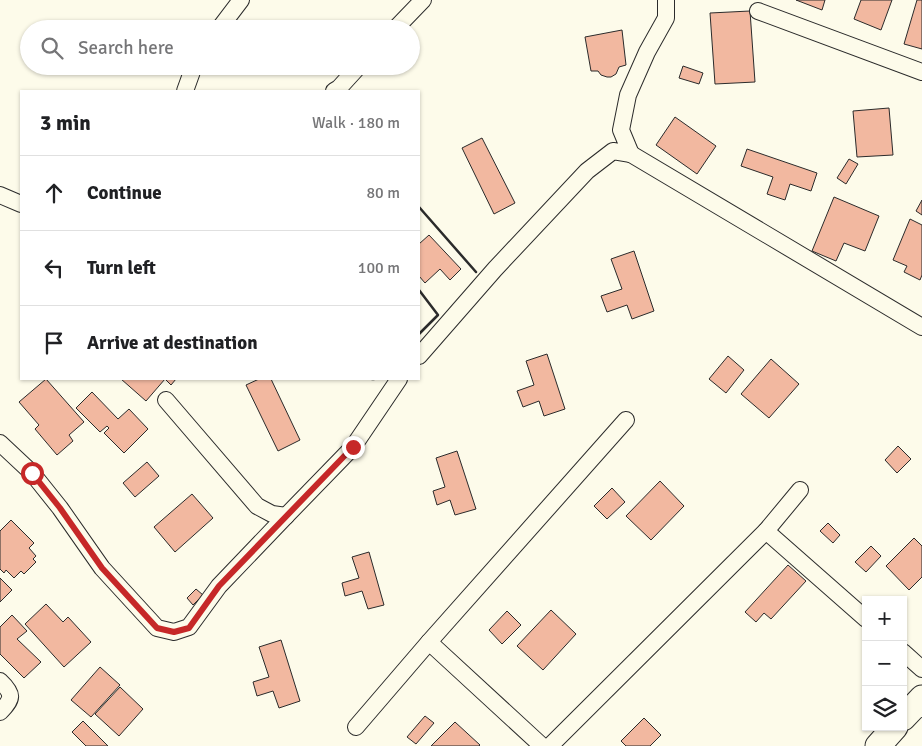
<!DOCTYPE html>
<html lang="en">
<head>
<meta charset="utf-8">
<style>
	:root { --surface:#fff; --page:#f2f2f2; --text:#202124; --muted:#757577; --line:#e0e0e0 }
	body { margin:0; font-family:Signika,sans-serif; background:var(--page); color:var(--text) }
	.controls { position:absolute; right:15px; bottom:15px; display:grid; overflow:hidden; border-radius:0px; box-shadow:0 1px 4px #0004 }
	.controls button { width:45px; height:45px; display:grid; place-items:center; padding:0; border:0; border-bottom:1px solid var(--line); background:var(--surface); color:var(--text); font:25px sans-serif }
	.stop { position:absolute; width:15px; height:15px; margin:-11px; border:4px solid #c62828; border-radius:50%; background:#fff }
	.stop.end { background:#c62828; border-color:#fff; box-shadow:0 1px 5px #0008 }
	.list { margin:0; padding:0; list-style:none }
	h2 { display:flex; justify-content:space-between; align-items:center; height:65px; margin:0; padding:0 20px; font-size:21px }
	h2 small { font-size:16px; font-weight:400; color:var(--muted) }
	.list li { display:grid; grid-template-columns:32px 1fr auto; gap:15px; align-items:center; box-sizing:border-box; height:75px; padding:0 20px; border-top:1px solid var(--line) }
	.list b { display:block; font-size:19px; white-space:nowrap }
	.list em { font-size:16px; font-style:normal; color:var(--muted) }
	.icon { flex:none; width:28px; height:28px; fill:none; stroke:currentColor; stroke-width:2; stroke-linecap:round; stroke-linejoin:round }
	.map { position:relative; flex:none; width:922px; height:746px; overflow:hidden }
	.search { position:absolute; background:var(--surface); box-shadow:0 1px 4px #0004; left:20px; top:20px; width:400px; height:55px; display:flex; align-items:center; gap:12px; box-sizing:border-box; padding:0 18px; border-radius:28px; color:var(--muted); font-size:19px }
	.panel { position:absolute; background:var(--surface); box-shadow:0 1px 4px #0004; left:20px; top:90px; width:400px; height:290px; border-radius:0px }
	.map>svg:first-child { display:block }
	.building { fill:#f2b8a0; stroke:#2b2b2b }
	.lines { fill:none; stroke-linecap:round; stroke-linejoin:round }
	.street-casing { stroke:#2b2b2b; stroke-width:18 }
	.primary-casing { stroke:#2b2b2b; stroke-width:27 }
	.street { stroke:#fdfbea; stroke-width:16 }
	.primary { stroke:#fdfbea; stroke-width:25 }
	.wall { stroke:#2b2b2b; stroke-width:2.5 }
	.route { stroke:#c62828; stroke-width:6 }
</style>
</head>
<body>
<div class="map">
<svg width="922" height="746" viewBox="0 0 922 746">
	<rect width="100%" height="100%" fill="#fdfbea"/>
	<g class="building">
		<polygon points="796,0 825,0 822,10"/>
		<polygon points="861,0 892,0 881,30 854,19"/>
		<polygon points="917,0 922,0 922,49 904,44"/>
		<polygon points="750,11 755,82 715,84 710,13"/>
		<polygon points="622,30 626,65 619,67 616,74 611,77 607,77 601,75 598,71 591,71 585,37"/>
		<polygon points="683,66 703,73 699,84 679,78"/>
		<polygon points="889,108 893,155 857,157 853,111"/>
		<polygon points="675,117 716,146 697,174 656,145"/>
		<polygon points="482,138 515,203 494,214 462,148"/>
		<polygon points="747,149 817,173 811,191 790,184 785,200 767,194 773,177 741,166"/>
		<polygon points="849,159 858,164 846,184 837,178"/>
		<polygon points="834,197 879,216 865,251 844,243 836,261 812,251"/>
		<polygon points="922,200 922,215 916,211"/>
		<polygon points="910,219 922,225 922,275 920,280 904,272 907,266 893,260"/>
		<polygon points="429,235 461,269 450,280 440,269 425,283 419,276 419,244"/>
		<polygon points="634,251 654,311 632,319 627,305 607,312 601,296 622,289 611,259"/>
		<polygon points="547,354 565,409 544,416 539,401 523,407 517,391 534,385 526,361"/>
		<polygon points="728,356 744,370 726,393 709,379"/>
		<polygon points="771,359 799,384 769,418 741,394"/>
		<polygon points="46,379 84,422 69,435 73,441 57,455 35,429 39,425 19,402"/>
		<polygon points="121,379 176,379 171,385 165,379 146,401"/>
		<polygon points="259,379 271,379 300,440 278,451 246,385"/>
		<polygon points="92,392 118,419 129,409 148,429 124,453 104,433 109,428 107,426 100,432 76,408"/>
		<polygon points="898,446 911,459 897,473 885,460"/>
		<polygon points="457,451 476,509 455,515 450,500 437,505 433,491 445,487 436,458"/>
		<polygon points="147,462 159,476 135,497 123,483"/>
		<polygon points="660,481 684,506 651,540 626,516"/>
		<polygon points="612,488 625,502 607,519 594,506"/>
		<polygon points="192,494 213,518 175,552 154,527"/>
		<polygon points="11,520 34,543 29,548 36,556 33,559 36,562 24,574 21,571 14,578 6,570 4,573 0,569 0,531"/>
		<polygon points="828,523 840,535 833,543 820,531"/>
		<polygon points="914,538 922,546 922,577 909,590 886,566"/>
		<polygon points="871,546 881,556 866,572 855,562"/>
		<polygon points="369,552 384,605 368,609 362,591 345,596 342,583 359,578 352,557"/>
		<polygon points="788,565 806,581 771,619 764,613 756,622 745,612"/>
		<polygon points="0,578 12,590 0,602"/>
		<polygon points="196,589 203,595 193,605 187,598"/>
		<polygon points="46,604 63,622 68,617 91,642 64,667 25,624"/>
		<polygon points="551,610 576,634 543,670 517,646"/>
		<polygon points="507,611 521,625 502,644 489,630"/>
		<polygon points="12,615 27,631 17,639 41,662 24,678 0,654 0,627"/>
		<polygon points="281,640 300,701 279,708 273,691 257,696 253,682 269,677 259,647"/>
		<polygon points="100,667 120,685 91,717 71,700"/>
		<polygon points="120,687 143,709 119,736 95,714"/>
		<polygon points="425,716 434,723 416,744 407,737"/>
		<polygon points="644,718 661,735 650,746 626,746 621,741"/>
		<polygon points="83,721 108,746 86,746 72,732"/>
		<polygon points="455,722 480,745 479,746 431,746"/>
	</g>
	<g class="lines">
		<defs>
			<g id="street">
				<polyline points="758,11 922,72"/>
				<polyline points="219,29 241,0"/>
				<polyline points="395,29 423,0"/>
				<polyline points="185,91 194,66"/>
				<polyline points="334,91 339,88 359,66"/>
				<polyline points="631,154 922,327"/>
				<polyline points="0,195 21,204"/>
				<polyline points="419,356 495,269 587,171 613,151 631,154 621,130 628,95 647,52 666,18 666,0"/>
				<polyline points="166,400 257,506 272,514 286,516"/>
				<polyline points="0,443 32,473 60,508 102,568 157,628 174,632 189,627 219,586 286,516 353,447 399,379"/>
				<polyline points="766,531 866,619"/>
				<polyline points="429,642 542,746"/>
				<polyline points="903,652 922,669"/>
				<path d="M0,681C14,694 13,699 0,712"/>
				<polyline points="356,727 429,642 626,420"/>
				<polyline points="550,746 766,531 800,490"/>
			</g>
			<g id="primary">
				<polyline points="903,718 922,698"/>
				<polyline points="878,746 895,727"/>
			</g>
		</defs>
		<use href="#street" class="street-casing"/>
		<use href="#primary" class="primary-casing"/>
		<use href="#street" class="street"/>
		<use href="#primary" class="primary"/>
		<g class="wall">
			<polyline points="419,207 476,272"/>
			<polyline points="419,290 438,315 419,334"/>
			<polyline points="372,379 374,379"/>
		</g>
	</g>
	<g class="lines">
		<polyline class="route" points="32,473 60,508 102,568 157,628 174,632 189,628 219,586 353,447"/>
	</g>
</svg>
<div class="controls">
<button>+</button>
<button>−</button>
<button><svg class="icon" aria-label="layers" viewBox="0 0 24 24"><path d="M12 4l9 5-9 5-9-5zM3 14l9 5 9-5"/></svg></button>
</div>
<div class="stop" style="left:32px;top:473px"></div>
<div class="stop end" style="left:353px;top:447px"></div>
<div class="search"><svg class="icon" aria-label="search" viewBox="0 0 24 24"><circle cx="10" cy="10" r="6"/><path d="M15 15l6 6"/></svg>Search here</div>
<section class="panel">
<h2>3 min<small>Walk · 180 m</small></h2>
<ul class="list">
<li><svg class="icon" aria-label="ahead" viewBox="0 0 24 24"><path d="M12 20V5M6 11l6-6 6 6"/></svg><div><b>Continue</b></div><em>80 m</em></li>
<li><svg class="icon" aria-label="left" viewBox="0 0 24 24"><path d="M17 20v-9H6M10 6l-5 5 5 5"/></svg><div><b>Turn left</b></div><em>100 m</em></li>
<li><svg class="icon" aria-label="arrive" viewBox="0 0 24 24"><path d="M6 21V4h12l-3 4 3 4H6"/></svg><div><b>Arrive at destination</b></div></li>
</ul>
</section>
</div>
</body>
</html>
